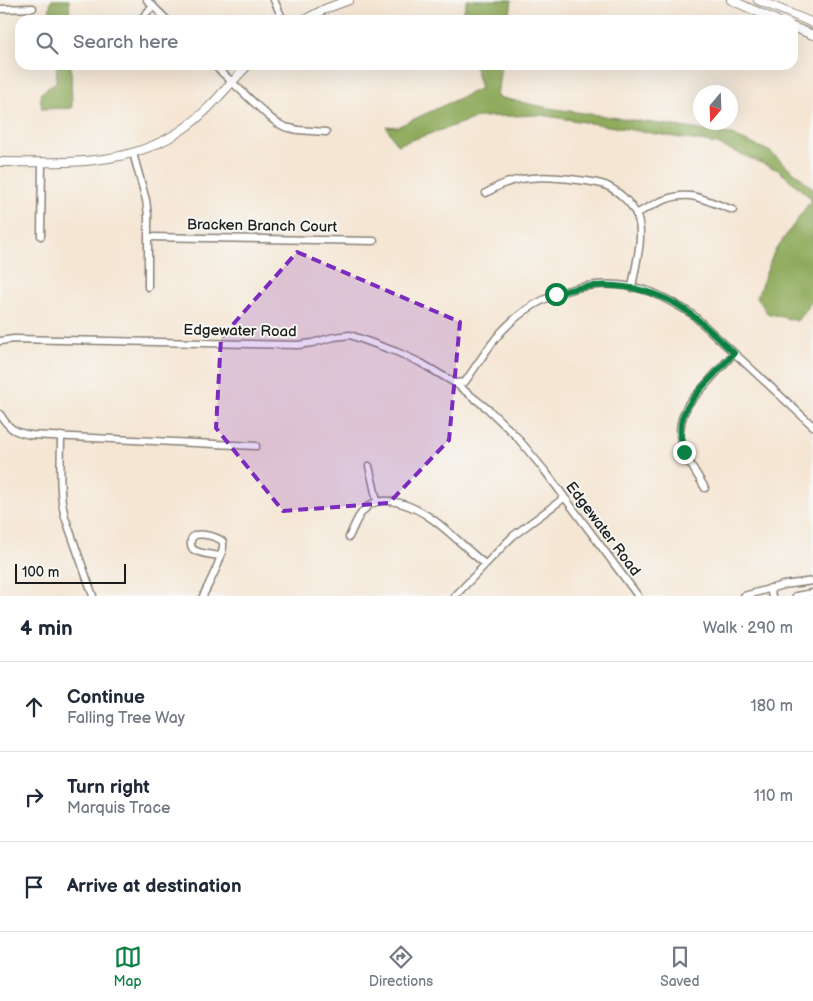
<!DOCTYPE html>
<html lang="en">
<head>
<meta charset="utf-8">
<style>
	:root { --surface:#fff; --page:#f2f2f3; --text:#1f2937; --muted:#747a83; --line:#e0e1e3; --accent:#0b8043 }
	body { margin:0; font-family:"Balsamiq Sans",sans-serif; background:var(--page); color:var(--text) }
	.compass { position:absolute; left:693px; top:85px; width:45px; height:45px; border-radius:50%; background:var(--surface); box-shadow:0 5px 20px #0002; rotate:199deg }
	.scale { position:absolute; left:15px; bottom:12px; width:111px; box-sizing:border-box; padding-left:5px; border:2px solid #1c1c1c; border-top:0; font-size:14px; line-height:18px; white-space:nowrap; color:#1c1c1c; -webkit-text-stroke:4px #f6f6f2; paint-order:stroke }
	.stop { position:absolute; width:15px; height:15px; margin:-11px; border:4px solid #0b8043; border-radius:50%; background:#fff }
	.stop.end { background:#0b8043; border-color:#fff; box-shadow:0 1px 5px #0008 }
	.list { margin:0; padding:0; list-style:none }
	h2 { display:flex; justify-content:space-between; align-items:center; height:65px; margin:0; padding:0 20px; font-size:21px }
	h2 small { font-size:16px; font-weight:400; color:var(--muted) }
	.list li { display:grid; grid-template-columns:32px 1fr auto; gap:15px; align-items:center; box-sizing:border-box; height:90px; padding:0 20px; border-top:1px solid var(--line) }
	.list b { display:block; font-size:19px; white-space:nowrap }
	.list p { margin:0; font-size:16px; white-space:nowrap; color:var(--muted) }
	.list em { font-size:16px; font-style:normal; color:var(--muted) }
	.icon { flex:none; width:28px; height:28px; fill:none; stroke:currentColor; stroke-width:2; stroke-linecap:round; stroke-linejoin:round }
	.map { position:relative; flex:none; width:813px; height:596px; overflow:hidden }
	.search { position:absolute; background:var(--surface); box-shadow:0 5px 20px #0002; left:15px; right:15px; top:15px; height:55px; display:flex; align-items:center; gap:12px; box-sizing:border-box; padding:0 18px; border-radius:15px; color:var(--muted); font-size:19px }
	.sheet { height:335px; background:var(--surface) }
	nav { display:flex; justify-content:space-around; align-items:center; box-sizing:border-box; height:70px; border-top:1px solid var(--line); background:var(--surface); font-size:14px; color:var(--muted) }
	nav a { display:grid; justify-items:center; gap:2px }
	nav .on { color:var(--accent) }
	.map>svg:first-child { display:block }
	.forest { fill:#90ab5d; stroke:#56643c }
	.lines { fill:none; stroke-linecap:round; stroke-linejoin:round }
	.minor-casing { stroke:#888178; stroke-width:9 }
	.tertiary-casing { stroke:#888178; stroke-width:10 }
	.minor { stroke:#fff; stroke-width:6 }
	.tertiary { stroke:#fff; stroke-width:8 }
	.route { stroke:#0b8043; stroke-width:6 }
	.marked { fill:#7b2cbf; fill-opacity:0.2; stroke:#7b2cbf; stroke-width:4; stroke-dasharray:10 6; stroke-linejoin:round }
	.labels { text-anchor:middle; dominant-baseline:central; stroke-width:4; stroke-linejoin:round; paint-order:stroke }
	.street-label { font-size:15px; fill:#1c1c1c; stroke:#f6f6f2 }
</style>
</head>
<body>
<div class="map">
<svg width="813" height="596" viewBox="0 0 813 596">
	<rect width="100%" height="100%" fill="#f6f6f2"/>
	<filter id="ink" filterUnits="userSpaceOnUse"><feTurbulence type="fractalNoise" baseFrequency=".02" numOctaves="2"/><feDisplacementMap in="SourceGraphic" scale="10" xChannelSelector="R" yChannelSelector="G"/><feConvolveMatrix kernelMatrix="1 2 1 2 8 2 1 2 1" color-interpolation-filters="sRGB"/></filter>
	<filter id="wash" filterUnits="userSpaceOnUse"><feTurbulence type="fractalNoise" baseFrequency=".0096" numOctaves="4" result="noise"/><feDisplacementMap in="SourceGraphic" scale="20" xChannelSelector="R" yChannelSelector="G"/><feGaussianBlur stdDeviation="1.12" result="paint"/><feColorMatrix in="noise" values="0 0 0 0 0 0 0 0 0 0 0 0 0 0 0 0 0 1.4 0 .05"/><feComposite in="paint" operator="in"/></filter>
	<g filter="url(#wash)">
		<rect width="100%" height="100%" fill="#f5e6d4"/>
		<g class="forest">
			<polygon points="51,0 69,0 70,20 48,20"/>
			<polygon points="467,0 512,0 509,20 461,20"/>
			<polygon points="57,65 71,65 72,108 42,109 40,94 56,82"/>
			<polygon points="474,65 501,65 497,97 549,108 729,134 769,151 813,188 813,300 797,321 767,313 757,297 774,252 812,199 778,170 717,144 541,115 479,117 397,145 386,126 397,127 481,88"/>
		</g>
	</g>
	<g filter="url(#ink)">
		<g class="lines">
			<defs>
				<g id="minor">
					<polyline points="147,0 167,20"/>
					<polyline points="274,0 283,20"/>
					<polyline points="0,9 33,8"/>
					<polyline points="140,20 153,6"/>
					<polyline points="214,65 267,115 277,123 285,127 298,130 326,132"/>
					<polyline points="133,153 146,200 148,215 148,287"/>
					<path d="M486,193C493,189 499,185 506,183C529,175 555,177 578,180C587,181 596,182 605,185C617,190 632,203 637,216C645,236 635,266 632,288"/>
					<path d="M636,214C654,204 674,192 696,197C708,200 721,206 733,210"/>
					<polyline points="41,236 42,162"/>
					<polyline points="149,237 374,241"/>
					<polyline points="0,341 14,339 298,345 312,343 334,337 350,335 397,352 421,363 455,383 488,409 516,436 545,471 638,596"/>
					<path d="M455,383L465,382C477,365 489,345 503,330C541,290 599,274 651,292C666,298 679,306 692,314L813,426"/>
					<path d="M0,414C9,429 14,432 31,435L256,446"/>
					<path d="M61,436C61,463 58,490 65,517L93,596"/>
					<polyline points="369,466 377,501"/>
					<path d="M705,488C688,458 668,439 689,403L734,353"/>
					<path d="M349,537C354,527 358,514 367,507C377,499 388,500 400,503C435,513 457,542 485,564"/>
					<polyline points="770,588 772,596"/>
					<path d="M203,596C209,583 225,555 223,542C219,537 202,533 196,535C189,537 189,548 196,551C203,554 213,555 220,556"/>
					<polyline points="455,596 504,545 513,536 564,498"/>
					<polyline points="744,596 783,585 813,581"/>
					<polyline points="796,596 813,593"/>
				</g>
				<g id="tertiary">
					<polyline points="731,0 776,20"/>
					<polyline points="758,0 813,23"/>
					<polyline points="304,20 325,9 349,0"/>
					<polyline points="793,27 813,35"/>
					<path d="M0,162C67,162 129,168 186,127C210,110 228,85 248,65"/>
				</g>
			</defs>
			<use href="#minor" class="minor-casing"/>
			<use href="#tertiary" class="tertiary-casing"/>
			<use href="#minor" class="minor"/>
			<use href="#tertiary" class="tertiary"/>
		</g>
	</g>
	<g class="lines" filter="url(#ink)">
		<path class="route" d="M556,294C602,278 652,285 691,314C706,326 720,340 734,353C725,363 716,373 707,382C686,405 674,420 684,452"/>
	</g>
	<path class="marked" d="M297,252L460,322L449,440L389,503L283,511L216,428L221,338Z"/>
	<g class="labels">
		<g class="street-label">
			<text transform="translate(262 226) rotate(1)">Bracken Branch Court</text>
			<text transform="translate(240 331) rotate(1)">Edgewater Road</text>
			<text transform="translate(603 529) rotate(53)">Edgewater Road</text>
		</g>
	</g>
</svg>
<svg class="compass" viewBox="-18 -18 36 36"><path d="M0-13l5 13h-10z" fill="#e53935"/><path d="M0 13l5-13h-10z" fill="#747a83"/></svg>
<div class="scale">100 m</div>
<div class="stop" style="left:556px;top:294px"></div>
<div class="stop end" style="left:684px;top:452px"></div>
<div class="search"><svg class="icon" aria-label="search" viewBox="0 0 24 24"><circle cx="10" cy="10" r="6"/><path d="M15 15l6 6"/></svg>Search here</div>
</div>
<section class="sheet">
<h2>4 min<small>Walk · 290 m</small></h2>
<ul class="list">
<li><svg class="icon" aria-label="ahead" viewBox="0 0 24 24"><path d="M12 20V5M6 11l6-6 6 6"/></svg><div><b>Continue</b><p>Falling Tree Way</p></div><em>180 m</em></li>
<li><svg class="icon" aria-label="right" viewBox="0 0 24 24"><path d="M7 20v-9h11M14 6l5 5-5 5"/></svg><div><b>Turn right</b><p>Marquis Trace</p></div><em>110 m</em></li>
<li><svg class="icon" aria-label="arrive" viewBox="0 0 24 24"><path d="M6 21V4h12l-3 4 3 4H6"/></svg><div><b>Arrive at destination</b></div></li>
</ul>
</section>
<nav>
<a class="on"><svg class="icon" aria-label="map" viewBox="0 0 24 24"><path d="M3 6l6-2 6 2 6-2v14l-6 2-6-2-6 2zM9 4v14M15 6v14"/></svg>Map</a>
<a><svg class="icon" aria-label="directions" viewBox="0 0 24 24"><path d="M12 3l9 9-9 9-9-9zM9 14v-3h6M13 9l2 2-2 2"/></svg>Directions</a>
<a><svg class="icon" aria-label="saved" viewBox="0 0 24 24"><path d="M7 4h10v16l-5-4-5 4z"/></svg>Saved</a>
</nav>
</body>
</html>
